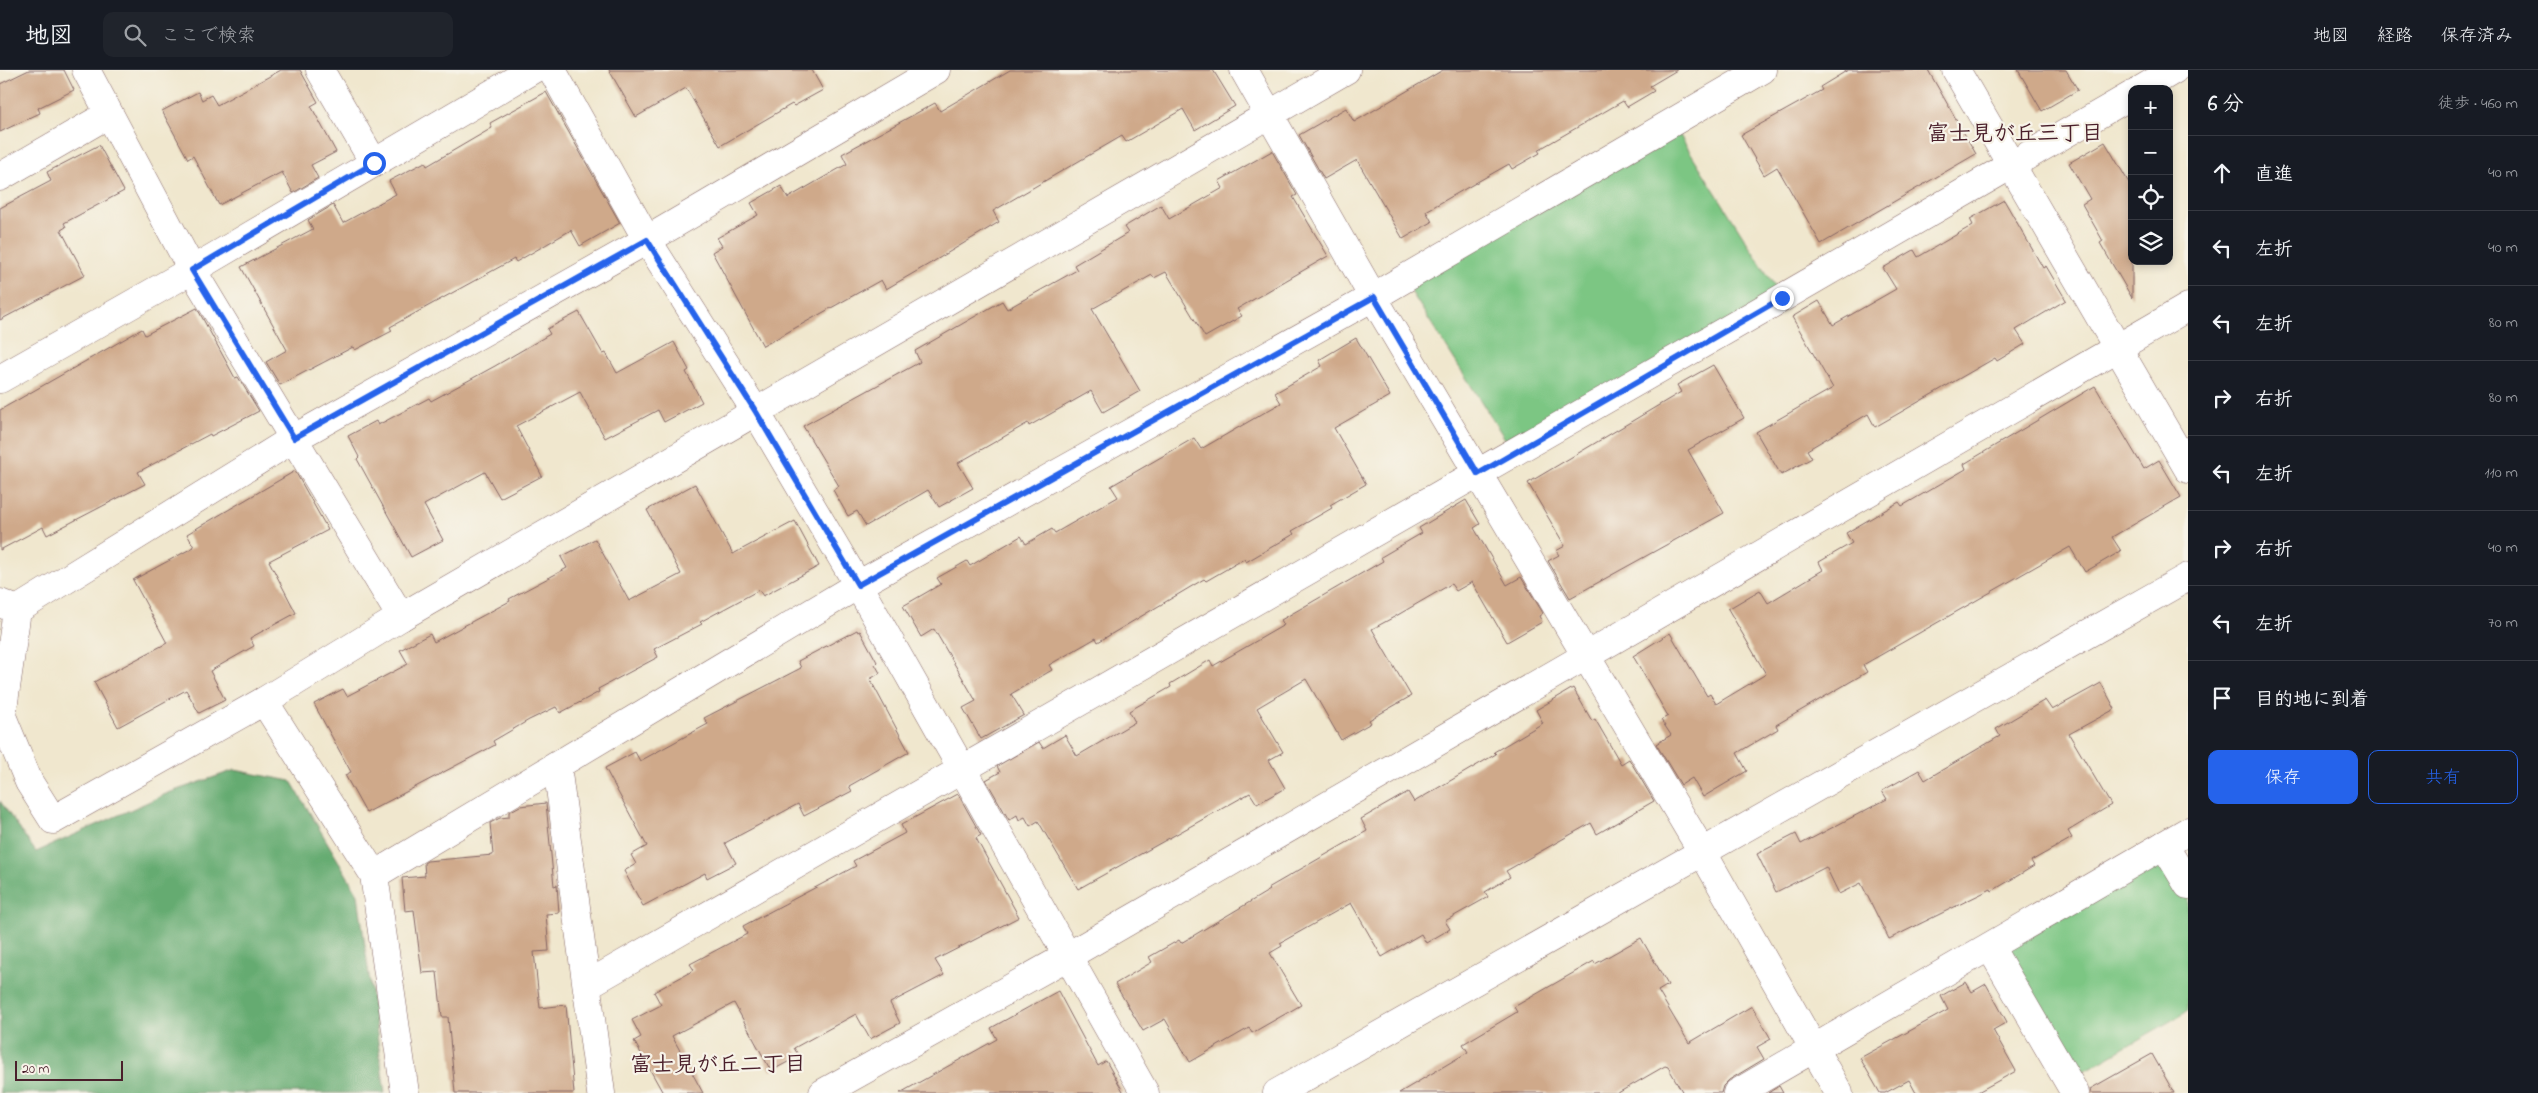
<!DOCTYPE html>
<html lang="ja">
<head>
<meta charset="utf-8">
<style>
	:root { --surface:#171b24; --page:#20242c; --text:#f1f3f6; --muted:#9ea1a6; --line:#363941; --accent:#2563eb }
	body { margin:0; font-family:"Indie Flower","Klee One",sans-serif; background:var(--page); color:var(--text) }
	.controls { position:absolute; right:15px; top:15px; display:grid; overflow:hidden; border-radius:10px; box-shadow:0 2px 8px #0003 }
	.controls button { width:45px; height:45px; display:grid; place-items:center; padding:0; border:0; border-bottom:1px solid var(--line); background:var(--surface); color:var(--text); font:25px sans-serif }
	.scale { position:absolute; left:15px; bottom:12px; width:108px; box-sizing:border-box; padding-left:5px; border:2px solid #4a1f2b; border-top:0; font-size:14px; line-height:18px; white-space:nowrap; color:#4a1f2b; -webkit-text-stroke:4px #f7f3e8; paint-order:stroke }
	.stop { position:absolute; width:15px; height:15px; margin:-11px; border:4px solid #2563eb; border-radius:50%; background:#fff }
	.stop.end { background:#2563eb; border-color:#fff; box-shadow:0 1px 5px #0008 }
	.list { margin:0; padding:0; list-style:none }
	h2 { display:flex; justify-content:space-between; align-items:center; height:65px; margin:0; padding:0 20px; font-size:21px }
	h2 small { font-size:16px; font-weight:400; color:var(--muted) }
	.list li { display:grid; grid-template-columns:32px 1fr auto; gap:15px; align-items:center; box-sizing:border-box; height:75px; padding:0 20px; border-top:1px solid var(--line) }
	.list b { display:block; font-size:19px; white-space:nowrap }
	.list em { font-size:16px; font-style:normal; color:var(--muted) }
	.actions { display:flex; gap:10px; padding:15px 20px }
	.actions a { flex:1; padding:11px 0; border:1px solid var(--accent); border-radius:10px; text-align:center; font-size:18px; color:var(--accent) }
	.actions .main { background:var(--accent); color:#fff }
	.icon { flex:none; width:28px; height:28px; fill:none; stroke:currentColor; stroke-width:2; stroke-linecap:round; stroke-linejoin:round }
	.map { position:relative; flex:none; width:2188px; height:1023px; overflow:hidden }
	header { display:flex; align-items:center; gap:30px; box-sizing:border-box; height:70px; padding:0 25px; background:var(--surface); border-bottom:1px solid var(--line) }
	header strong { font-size:24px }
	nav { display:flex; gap:28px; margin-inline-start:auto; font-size:18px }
	.search { width:350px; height:45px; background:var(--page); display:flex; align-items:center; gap:12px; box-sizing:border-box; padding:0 18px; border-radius:10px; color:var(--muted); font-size:19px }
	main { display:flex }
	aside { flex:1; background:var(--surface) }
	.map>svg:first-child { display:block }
	.green { fill:#7cc683; stroke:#637257 }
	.forest { fill:#65ab71; stroke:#58654e }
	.building { fill:#cfa98a }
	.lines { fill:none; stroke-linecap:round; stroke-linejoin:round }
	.street-casing { stroke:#846564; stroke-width:29 }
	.secondary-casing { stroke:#846564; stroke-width:29 }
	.street { stroke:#fff; stroke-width:28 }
	.secondary { stroke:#fff; stroke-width:28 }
	.route { stroke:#2563eb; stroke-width:6 }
	.labels { text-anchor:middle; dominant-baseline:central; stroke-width:4.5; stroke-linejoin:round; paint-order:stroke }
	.neighbourhood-label { font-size:22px; font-weight:bold; fill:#4a1f2b; stroke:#f7f3e8 }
</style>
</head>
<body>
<header>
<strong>地図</strong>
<div class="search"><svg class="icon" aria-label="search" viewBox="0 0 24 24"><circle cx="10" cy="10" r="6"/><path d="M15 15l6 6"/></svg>ここで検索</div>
<nav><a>地図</a><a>経路</a><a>保存済み</a></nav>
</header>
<main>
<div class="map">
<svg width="2188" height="1023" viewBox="0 0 2188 1023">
	<rect width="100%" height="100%" fill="#f7f3e8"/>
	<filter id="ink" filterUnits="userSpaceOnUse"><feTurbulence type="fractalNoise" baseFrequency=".02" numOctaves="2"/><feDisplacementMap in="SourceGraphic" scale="10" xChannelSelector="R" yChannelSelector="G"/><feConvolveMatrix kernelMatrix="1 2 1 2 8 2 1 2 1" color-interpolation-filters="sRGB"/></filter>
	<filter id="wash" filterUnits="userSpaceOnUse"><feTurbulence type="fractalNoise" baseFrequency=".0096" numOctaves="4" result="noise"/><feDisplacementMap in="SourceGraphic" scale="20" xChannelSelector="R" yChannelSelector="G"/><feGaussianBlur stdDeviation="1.12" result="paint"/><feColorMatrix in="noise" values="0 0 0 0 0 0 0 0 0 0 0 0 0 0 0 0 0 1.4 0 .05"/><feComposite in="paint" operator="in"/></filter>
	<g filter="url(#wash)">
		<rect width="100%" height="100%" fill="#f0e7ce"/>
		<g class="green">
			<polygon points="1672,53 1782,228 1514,383 1403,209"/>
			<polygon points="2164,775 2188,815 2188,941 2068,1010 1990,877"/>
		</g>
		<polygon class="forest" points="235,700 291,711 358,824 385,1023 0,1023 0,731 36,782 168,723"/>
		<g id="blocks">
			<g class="building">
				<polygon points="29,0 64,0 74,20 38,38 40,43 0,62 0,14"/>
				<polygon points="281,0 300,0 318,32 311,36 336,82 311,95 318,108 293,123 282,102 219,135 193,86 188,89 162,41 198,22 202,30 211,25 217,35"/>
				<polygon points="609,0 812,0 823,20 794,36 792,34 720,76 686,18 636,47"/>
				<polygon points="1010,0 1213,0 1235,36 1195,60 1183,39 1126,72 1122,66 993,141 999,152 936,190 886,219 881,210 763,276 712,182 722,176 717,168 758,145 751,133 781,116 788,128 847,94 842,84 935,33 940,41"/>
				<polygon points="1443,0 1677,0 1650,16 1654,21 1627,37 1623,31 1538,80 1540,83 1512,99 1509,94 1426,141 1432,152 1403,169 1357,90 1324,109 1299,65 1346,38 1354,52"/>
				<polygon points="1848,0 1928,0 1976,84 1821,174 1777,97 1764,105 1741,65 1822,20 1820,17"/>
				<polygon points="2018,0 2066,0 2078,20 2042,41"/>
				<polygon points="546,22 620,153 580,176 571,160 516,192 514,189 390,257 392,261 355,280 353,277 280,315 266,292 287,280 241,197 313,159 308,150 333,135 343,153 396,124 389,111 425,92 427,96 492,58 490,53"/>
				<polygon points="2105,72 2132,118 2132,228 2100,173 2103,171 2082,134 2090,129 2069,93"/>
				<polygon points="99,75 124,121 64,153 66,157 61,160 85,205 0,250 0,138 51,111 47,102"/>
				<polygon points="1272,81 1297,125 1293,127 1328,186 1237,239 1242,246 1205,267 1166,202 1154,208 1152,205 1092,239 1140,321 1103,342 1091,321 1029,356 1028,353 958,393 973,418 939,437 928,420 866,456 857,441 848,446 833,420 839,416 803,356 920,292 915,281 1002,231 1007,239 1077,200 1074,195 1128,163 1124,157 1161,135 1169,149 1223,118 1219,111"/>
				<polygon points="2004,130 2043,198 2046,196 2066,230 2016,260 2025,274 1997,291 1995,288 1875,357 1868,344 1807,380 1812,388 1781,405 1756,362 1833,318 1792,247 1819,231 1833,255 1896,219 1883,198 1914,180 1918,187 1973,155 1970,149"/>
				<polygon points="197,238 235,308 238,307 259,341 211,366 210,364 138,402 145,414 47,465 43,457 0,480 0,340 142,259 145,265"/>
				<polygon points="579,242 603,284 606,283 617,303 674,272 689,300 686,302 702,332 664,352 658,340 605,368 580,322 516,356 542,406 500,428 485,402 424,435 443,470 411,487 357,389 359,387 348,366 376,351 378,355 429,328 431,331 495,296 550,264 547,259"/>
				<polygon points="1356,268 1390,326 1334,358 1366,414 1330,435 1332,438 1292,461 1294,464 1246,492 1244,489 1206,511 1204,509 1098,572 1096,568 1049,595 1052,600 1011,624 1024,645 981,669 963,638 976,631 934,559 921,567 903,536 941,514 937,508 967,491 970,496 1021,466 1026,474 1052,459 1055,463 1118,427 1111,416 1194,368 1201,379 1281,333 1275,323 1322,296 1319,290"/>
				<polygon points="1713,295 1744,348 1688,380 1724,443 1570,528 1548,491 1559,485 1556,481 1565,476 1528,413 1681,322 1677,315"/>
				<polygon points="2095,316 2144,399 2159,390 2181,427 2112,467 2121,481 2085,502 2070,477 1863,595 1867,602 1776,655 1778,659 1737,683 1747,701 1703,727 1692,708 1681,715 1656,674 1671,665 1661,650 1668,646 1633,586 1670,563 1707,626 1710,624 1716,634 1766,604 1728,539 1760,520 1768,533 1823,500 1819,492 1852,473 1846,463 1899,432 1902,436 1966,399 1964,394"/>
				<polygon points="295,401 328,460 269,491 296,543 250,568 254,576 210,601 225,630 199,643 186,620 118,657 94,612 167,573 133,510 194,477 187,464"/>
				<polygon points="695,414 733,484 795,451 819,496 763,526 759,520 700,552 702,554 654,579 658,587 598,619 599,622 560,643 556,637 529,650 493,671 495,675 366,743 345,705 351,702 314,634 343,619 347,626 408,594 400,580 430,564 434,572 510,531 509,529 567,498 561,487 595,469 629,531 681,504 647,440"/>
				<polygon points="1466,430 1480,454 1474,458 1507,515 1521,507 1543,543 1539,546 1542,552 1507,572 1472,512 1456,521 1451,514 1396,546 1372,559 1411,626 1369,650 1371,653 1341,670 1306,609 1257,638 1283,682 1269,690 1285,718 1257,734 1250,723 1078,819 1038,751 1030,756 1025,747 1019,750 1017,745 1009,750 986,710 1000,702 997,696 1039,672 1043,678 1065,665 1077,686 1135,652 1129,641 1171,617 1170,614 1210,590 1213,596 1284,555 1281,550 1383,491 1381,487 1422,463 1419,458"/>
				<polygon points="857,560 858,562 860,561 877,592 875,594 880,603 870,609 909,682 849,716 852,721 804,746 798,734 725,773 736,793 707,808 705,803 643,836 624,801 636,794 631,785 647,776 605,698 635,682 640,691 708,654 704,648 801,598 798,591"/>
				<polygon points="2101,613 2115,639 2069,664 2111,735 2068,761 2072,768 2031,791 2034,796 1992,821 1991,819 1889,869 1861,813 1839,824 1826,797 1776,822 1757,784 1796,764 1801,774 1887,729 1882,721 1919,700 1925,710 2000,666 1996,659 2045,630 2052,640"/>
				<polygon points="1573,618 1592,651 1595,649 1621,694 1629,689 1654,731 1597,764 1591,753 1506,801 1510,807 1485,822 1488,827 1445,851 1450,859 1426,873 1421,864 1382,887 1351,833 1280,873 1282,876 1270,883 1301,935 1252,963 1249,958 1190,992 1165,949 1143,961 1115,914 1152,892 1149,887 1179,870 1181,873 1270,820 1268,818 1367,761 1361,749 1408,722 1414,732 1496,684 1494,682 1543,653 1536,640"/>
				<polygon points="958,724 981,765 976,768 978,772 1019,847 935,890 944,905 890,933 900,953 870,969 856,944 794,978 799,986 771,1001 734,933 672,966 703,1023 663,1023 634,971 641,967 632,950 661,935 654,922 694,900 690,894 747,864 743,856 856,796 853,791 905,763 901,755"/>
				<polygon points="546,733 554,816 557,815 559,843 546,844 549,881 534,882 540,938 566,935 574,1023 455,1023 448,947 442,947 437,902 422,903 414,840 405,841 402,808 425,806 424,793 427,791 493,785 490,753 500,748 509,747 509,742 520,736"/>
				<polygon points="1641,868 1668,915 1658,921 1689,973 1752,936 1771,969 1757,977 1764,989 1729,1010 1723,1016 1721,1023 1683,1023 1668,997 1665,996 1618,1023 1399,1023 1468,982 1463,974 1517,942 1514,937 1594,891 1595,894"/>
				<polygon points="1966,912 1972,922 1986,914 2007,952 1993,960 2016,1001 1976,1023 1916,1023 1909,1010 1885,1023 1880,1023 1860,988 1948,940 1941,926"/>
				<polygon points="1058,921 1098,996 1106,991 1124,1023 900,1023 997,969 991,958"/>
				<polygon points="2152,984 2174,1023 2091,1023 2090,1019"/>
				<polygon points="1779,1016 1783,1023 1768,1023"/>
			</g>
		</g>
	</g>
	<g filter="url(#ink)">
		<use href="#blocks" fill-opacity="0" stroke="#846564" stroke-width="1"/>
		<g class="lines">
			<defs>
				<g id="street">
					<polyline points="86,0 192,200 401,547"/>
					<polyline points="320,0 374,93"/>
					<polyline points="552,0 647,170 756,342 858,515 1145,1023"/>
					<polyline points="1244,0 1373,227 1703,783 1839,1023"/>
					<polyline points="1956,0 2188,399"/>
					<polyline points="2142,19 2174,0"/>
					<polyline points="0,107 109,44"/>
					<polyline points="0,309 192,200 532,0"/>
					<polyline points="0,533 17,540 2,646 29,712 53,750 264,631 401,547 1346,0"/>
					<polyline points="17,540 293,369 647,170 936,0"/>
					<polyline points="264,631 374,805 405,1023"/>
					<polyline points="557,696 601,1023"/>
					<polyline points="2164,775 2188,815"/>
					<polyline points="374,805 858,515 1373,227 1762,0"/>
					<polyline points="1990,877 2075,1023"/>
					<path d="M587,915C1101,616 1619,325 2132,25"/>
					<polyline points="823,1023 1068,886 2188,237"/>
					<polyline points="1737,1023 2188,761"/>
				</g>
				<polyline id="secondary" points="1277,1023 2188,507"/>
			</defs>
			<use href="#street" class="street-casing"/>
			<use href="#secondary" class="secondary-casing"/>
			<use href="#street" class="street"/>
			<use href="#secondary" class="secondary"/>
		</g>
	</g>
	<g class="lines" filter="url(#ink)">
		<polyline class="route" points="374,93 192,200 294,368 647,170 756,342 858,515 1374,227 1478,404 1782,228"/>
	</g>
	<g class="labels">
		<g class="neighbourhood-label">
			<text x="2015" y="65">富士見が丘三丁目</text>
			<text x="718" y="996">富士見が丘二丁目</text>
		</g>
	</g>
</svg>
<div class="controls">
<button>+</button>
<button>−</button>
<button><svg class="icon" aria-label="locate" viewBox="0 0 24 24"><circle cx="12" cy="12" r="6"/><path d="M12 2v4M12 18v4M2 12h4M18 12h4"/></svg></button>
<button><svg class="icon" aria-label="layers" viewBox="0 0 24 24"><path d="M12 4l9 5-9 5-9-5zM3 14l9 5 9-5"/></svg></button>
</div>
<div class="scale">20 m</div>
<div class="stop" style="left:374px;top:93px"></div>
<div class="stop end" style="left:1782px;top:228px"></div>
</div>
<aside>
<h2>6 分<small>徒歩 · 460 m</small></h2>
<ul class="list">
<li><svg class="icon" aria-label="ahead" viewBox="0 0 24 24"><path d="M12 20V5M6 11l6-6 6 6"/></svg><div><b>直進</b></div><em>40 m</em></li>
<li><svg class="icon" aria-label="left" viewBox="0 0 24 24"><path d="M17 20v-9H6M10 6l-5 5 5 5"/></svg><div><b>左折</b></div><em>40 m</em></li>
<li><svg class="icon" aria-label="left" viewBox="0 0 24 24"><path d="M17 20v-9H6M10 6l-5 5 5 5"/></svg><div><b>左折</b></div><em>80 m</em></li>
<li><svg class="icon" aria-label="right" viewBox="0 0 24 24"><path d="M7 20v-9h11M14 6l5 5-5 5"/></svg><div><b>右折</b></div><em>80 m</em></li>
<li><svg class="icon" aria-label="left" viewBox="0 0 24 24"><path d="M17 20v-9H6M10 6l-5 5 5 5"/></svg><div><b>左折</b></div><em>110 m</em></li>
<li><svg class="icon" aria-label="right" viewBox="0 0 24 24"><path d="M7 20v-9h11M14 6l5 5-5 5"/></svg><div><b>右折</b></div><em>40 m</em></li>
<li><svg class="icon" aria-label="left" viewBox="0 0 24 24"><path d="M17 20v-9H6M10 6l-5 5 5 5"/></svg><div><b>左折</b></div><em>70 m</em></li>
<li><svg class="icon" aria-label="arrive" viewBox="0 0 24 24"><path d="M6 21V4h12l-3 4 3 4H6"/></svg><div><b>目的地に到着</b></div></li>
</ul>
<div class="actions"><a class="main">保存</a><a>共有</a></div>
</aside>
</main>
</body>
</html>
